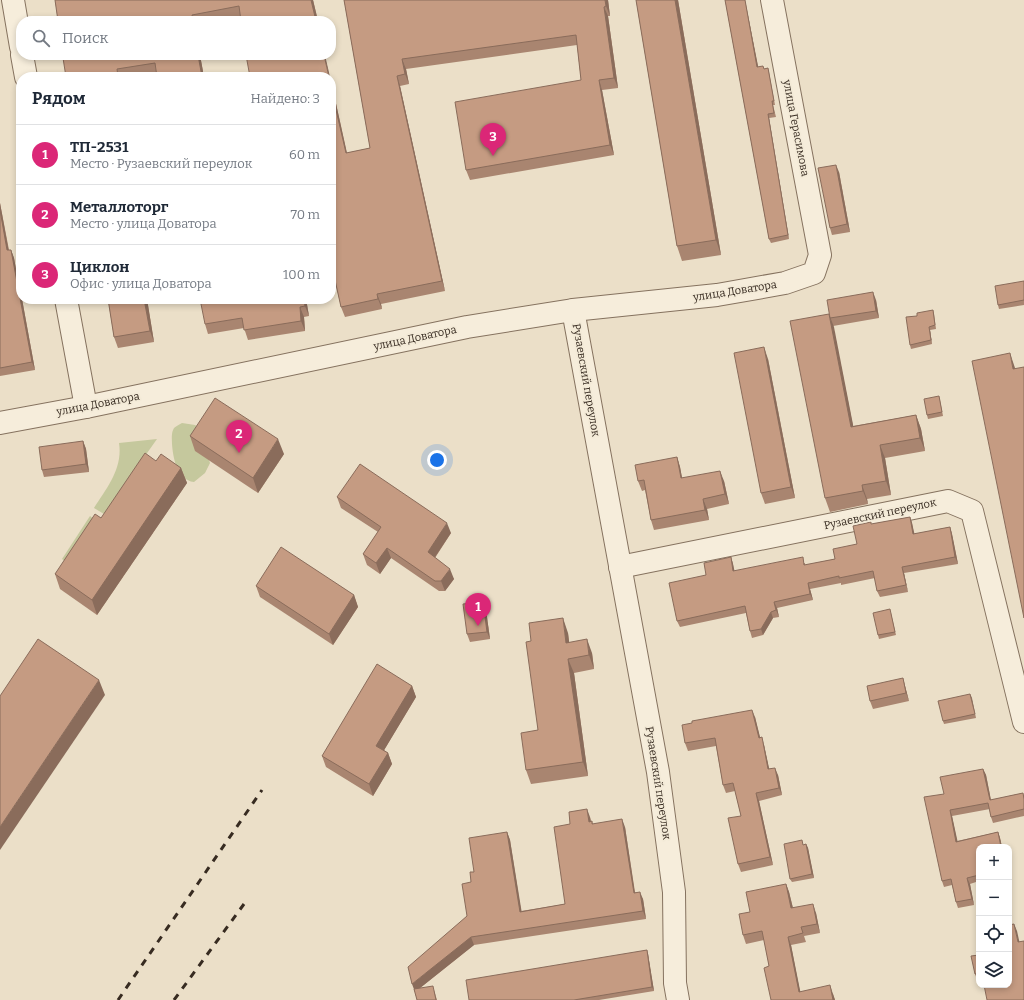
<!DOCTYPE html>
<html lang="ru">
<head>
<meta charset="utf-8">
<style>
	:root { --surface:#fff; --page:#f2f2f3; --text:#1f2937; --muted:#747a83; --line:#e0e1e3; --accent:#db2777 }
	body { margin:0; font-family:Bitter,serif; background:var(--page); color:var(--text) }
	.controls { position:absolute; right:12px; bottom:12px; display:grid; overflow:hidden; border-radius:8px; box-shadow:0 2px 6px #0003 }
	.controls button { width:36px; height:36px; display:grid; place-items:center; padding:0; border:0; border-bottom:1px solid var(--line); background:var(--surface); color:var(--text); font:20px sans-serif }
	.you { position:absolute; left:437px; top:460px; width:14px; height:14px; margin:-10px; border:3px solid #fff; border-radius:50%; background:#1a73e8; box-shadow:0 0 0 6px #1a73e833 }
	.badge { display:grid; place-items:center; width:26px; height:26px; border-radius:50%; background:var(--accent); color:#fff; font-size:13px; font-weight:700 }
	.pin { position:absolute; translate:-50% -33px; filter:drop-shadow(0 1px 2px #0008) }
	.pin::after { content:''; position:absolute; top:21px; width:14px; height:12px; background:inherit; clip-path:polygon(0 0,100% 0,50% 100%) }
	.list { margin:0; padding:0; list-style:none }
	h2 { display:flex; justify-content:space-between; align-items:center; height:52px; margin:0; padding:0 16px; font-size:17px }
	h2 small { font-size:13px; font-weight:400; color:var(--muted) }
	.list li { display:grid; grid-template-columns:26px 1fr auto; gap:12px; align-items:center; box-sizing:border-box; height:60px; padding:0 16px; border-top:1px solid var(--line) }
	.list b { display:block; font-size:15px; white-space:nowrap }
	.list p { margin:0; font-size:13px; white-space:nowrap; color:var(--muted) }
	.list em { font-size:13px; font-style:normal; color:var(--muted) }
	.icon { flex:none; width:22px; height:22px; fill:none; stroke:currentColor; stroke-width:2; stroke-linecap:round; stroke-linejoin:round }
	.map { position:relative; flex:none; width:1024px; height:1000px; overflow:hidden }
	.search { position:absolute; background:var(--surface); box-shadow:0 2px 6px #0003; left:16px; top:16px; width:320px; height:44px; display:flex; align-items:center; gap:10px; box-sizing:border-box; padding:0 14px; border-radius:16px; color:var(--muted); font-size:15px }
	.panel { position:absolute; background:var(--surface); box-shadow:0 2px 6px #0003; left:16px; top:72px; width:320px; height:232px; border-radius:16px }
	.map>svg:first-child { display:block }
	.green { fill:#c5c89d }
	.lines { fill:none; stroke-linecap:round; stroke-linejoin:round }
	.street-casing { stroke:#85725f; stroke-width:24 }
	.street { stroke:#f6eddb; stroke-width:22 }
	.rail { stroke:#372b21; stroke-width:3; stroke-dasharray:7 7; stroke-linecap:butt }
	.wall { fill:#a98570 }
	.shaded-wall { fill:#8a6c5b }
	.building { fill:#c59b82; stroke:#8a6c5b }
	.labels { text-anchor:middle; dominant-baseline:central; stroke-width:3.5; stroke-linejoin:round; paint-order:stroke }
	.street-label { font-size:11px; fill:#372b21; stroke:#f3ead7 }
</style>
</head>
<body>
<div class="map">
<svg width="1024" height="1000" viewBox="0 0 1024 1000">
	<rect width="100%" height="100%" fill="#ebdfc8"/>
	<g class="green">
		<path d="M182,423L195,425L198,427L210,463L205,473L194,482C177,480 173,458 172,444C172,438 171,433 174,428C176,426 179,425 182,423Z"/>
		<path d="M157,439L104,514L94,508C107,488 123,468 119,443Z"/>
		<polygon points="90,516 96,521 67,563 62,559"/>
	</g>
	<g class="lines">
		<defs>
			<g id="street">
				<polyline points="13,0 21,47"/>
				<polyline points="22,55 26,77"/>
				<polyline points="66,299 86,407"/>
				<polyline points="573,310 658,772 674,892 675,983 678,1000"/>
				<polyline points="0,423 86,407 467,327 573,310 717,295 785,283 814,273 820,255 772,0"/>
				<polyline points="620,567 948,501 972,511 1024,722"/>
			</g>
		</defs>
		<use href="#street" class="street-casing"/>
		<use href="#street" class="street"/>
		<g class="rail">
			<polyline points="118,1000 262,790"/>
			<polyline points="174,1000 244,904"/>
		</g>
	</g>
	<g class="wall">
		<polygon points="55,0 313,0 318,21 240,17 218,21 58,21"/>
		<polygon points="344,0 608,0 610,16 608,16 618,88 602,90 614,155 470,180 466,170 581,80 577,45 406,69 409,84 400,86 445,291 381,304 382,309 345,317 341,307 331,262 331,81 347,153 370,148"/>
		<polygon points="636,0 678,0 721,255 682,261 677,246"/>
		<polygon points="725,0 745,0 758,67 764,69 768,68 769,72 775,105 773,105 776,117 769,118 789,239 771,243 769,239"/>
		<polygon points="66,55 200,55 204,77 156,74 132,77 66,77 67,58"/>
		<polygon points="839,172 850,232 832,235 830,228"/>
		<polygon points="0,203 9,250 11,250 14,258 21,299 22,299 35,370 0,376"/>
		<polygon points="1024,281 1024,305 999,309 998,305"/>
		<polygon points="108,299 147,299 154,342 118,348 114,337"/>
		<polygon points="306,299 309,316 304,317 305,331 248,340 244,328 208,334 205,324"/>
		<polygon points="876,300 879,318 833,326 853,426 916,415 921,429 925,451 885,458 891,495 867,499 868,504 830,512 825,498 830,317"/>
		<polygon points="933,310 934,314 936,329 930,330 932,344 911,349 910,345 917,316"/>
		<polygon points="768,359 795,498 765,504 761,493"/>
		<polygon points="939,396 940,400 943,416 928,419 927,415"/>
		<polygon points="190,436 284,454 258,493 195,451"/>
		<polygon points="83,441 86,449 89,472 44,477 42,470"/>
		<polygon points="677,457 680,467 682,478 724,481 729,504 707,509 709,520 654,530 651,520 645,490 642,491 638,481"/>
		<polygon points="156,461 181,468 187,483 97,615 60,589 55,574 101,518"/>
		<polygon points="337,497 451,533 435,558 454,579 445,591 439,591 391,558 380,574 367,565 363,554 378,532 341,508"/>
		<polygon points="910,517 912,523 914,534 950,527 952,534 958,564 904,573 908,592 880,597 877,591 875,578 841,585 841,583 810,589 813,600 777,608 779,617 773,618 763,635 752,638 750,631 746,613 680,627 677,621 706,575 731,557 733,564 734,571 805,563 805,565 835,559 857,544 872,524"/>
		<polygon points="256,586 354,595 358,607 333,645 260,597"/>
		<polygon points="486,610 490,639 470,642 467,634"/>
		<polygon points="891,613 896,635 879,639 878,635"/>
		<polygon points="568,633 569,642 592,653 594,669 574,673 588,776 531,784 526,770 538,730 531,641"/>
		<polygon points="903,678 905,686 909,701 873,709 870,701"/>
		<polygon points="412,686 416,697 384,750 388,753 392,764 373,796 326,767 322,756"/>
		<polygon points="970,694 976,718 944,724 943,721"/>
		<polygon points="755,717 760,738 764,745 769,769 778,775 782,795 759,801 773,865 741,872 738,864 741,816 735,791 726,793 723,785 716,746 688,751 685,743"/>
		<polygon points="983,769 986,775 991,800 1023,793 1024,797 1024,816 993,823 991,817 990,809 952,816 957,841 998,832 1000,838 1002,847 979,847 979,881 970,884 974,905 958,908 956,902 952,885 944,887 942,881 944,794"/>
		<polygon points="590,817 591,821 592,821 593,824 625,827 635,892 643,899 646,919 474,945 420,988 434,990 437,1000 417,1000 414,989 467,916 471,882 507,832 510,840 521,911 565,904 570,824"/>
		<polygon points="806,844 808,848 814,878 792,882 790,879 804,845"/>
		<polygon points="786,884 789,892 793,908 816,913 820,933 804,936 806,942 791,945 800,992 833,994 835,1000 771,1000 769,966 764,940 746,944 743,935 750,912"/>
		<polygon points="647,950 648,954 654,991 599,1000 469,1000"/>
		<polygon points="979,955 979,981 978,982 975,974"/>
	</g>
	<g class="shaded-wall">
		<polygon points="311,0 313,0 318,21 316,21"/>
		<polygon points="605,0 608,0 610,16 606,6"/>
		<polygon points="675,0 678,0 721,255 716,240"/>
		<polygon points="745,0 759,71 757,67"/>
		<polygon points="604,7 608,16 618,88 614,78"/>
		<polygon points="198,55 200,55 204,77 202,77"/>
		<polygon points="324,55 325,55 330,77 329,77"/>
		<polygon points="402,59 406,69 409,84 405,74"/>
		<polygon points="397,76 400,86 445,291 442,281"/>
		<polygon points="599,80 602,90 614,155 610,145"/>
		<polygon points="331,81 349,163 346,153 331,88"/>
		<polygon points="768,114 769,118 789,239 788,235"/>
		<polygon points="836,165 839,172 850,232 847,224"/>
		<polygon points="0,203 10,258 7,250 0,210"/>
		<polygon points="11,250 14,258 21,296 21,299 22,299 35,370 32,362"/>
		<polygon points="873,292 876,300 879,318 876,311"/>
		<polygon points="377,294 381,304 382,309 378,299"/>
		<polygon points="144,299 147,299 154,342 150,331"/>
		<polygon points="304,299 306,299 309,316 305,306"/>
		<polygon points="300,307 304,317 305,331 301,321"/>
		<polygon points="829,314 834,327 856,440 851,427"/>
		<polygon points="929,327 930,330 932,344 931,340"/>
		<polygon points="764,347 768,359 795,498 791,487"/>
		<polygon points="1010,353 1015,368 1019,384 1013,369"/>
		<polygon points="916,415 921,429 925,451 920,438"/>
		<polygon points="278,439 284,454 258,493 253,478"/>
		<polygon points="83,441 86,449 89,472 86,464"/>
		<polygon points="880,445 885,458 891,495 886,481"/>
		<polygon points="677,457 680,467 684,488 681,478"/>
		<polygon points="181,468 187,483 97,615 92,600"/>
		<polygon points="720,471 724,481 729,504 725,494"/>
		<polygon points="862,485 867,499 868,504 863,491"/>
		<polygon points="703,499 707,509 709,520 705,510"/>
		<polygon points="910,517 912,523 916,541 913,534"/>
		<polygon points="447,523 451,533 431,563 428,552"/>
		<polygon points="950,527 952,534 958,564 955,557"/>
		<polygon points="387,548 391,558 380,574 376,563"/>
		<polygon points="731,557 733,564 736,578 733,571"/>
		<polygon points="902,567 904,573 908,592 906,585"/>
		<polygon points="450,569 454,579 445,591 441,581"/>
		<polygon points="808,583 810,589 813,600 810,594"/>
		<polygon points="354,595 358,607 333,645 329,634"/>
		<polygon points="483,602 486,610 490,639 487,632"/>
		<polygon points="774,602 777,608 779,617 776,610"/>
		<polygon points="771,612 773,618 763,635 761,629"/>
		<polygon points="563,618 568,633 571,657 566,643"/>
		<polygon points="587,639 592,653 594,669 589,655"/>
		<polygon points="568,659 574,673 588,776 583,762"/>
		<polygon points="903,678 905,686 909,701 906,693"/>
		<polygon points="99,680 105,695 0,850 0,827"/>
		<polygon points="412,686 416,697 380,757 376,746"/>
		<polygon points="970,694 972,698 976,718"/>
		<polygon points="752,710 755,717 762,745 759,738"/>
		<polygon points="762,737 764,745 771,777 768,769"/>
		<polygon points="388,753 392,764 373,796 369,784"/>
		<polygon points="775,768 778,775 782,795 779,788"/>
		<polygon points="983,769 986,775 992,806 990,800"/>
		<polygon points="756,793 759,801 773,865 770,857"/>
		<polygon points="587,809 590,817 592,830 589,822"/>
		<polygon points="950,810 952,816 959,848 956,842"/>
		<polygon points="622,819 625,827 636,901 634,893"/>
		<polygon points="507,832 510,840 523,920 520,912"/>
		<polygon points="998,832 1000,838 1002,847 1001,847"/>
		<polygon points="806,844 808,848 814,878 812,874"/>
		<polygon points="967,878 970,884 974,905 972,899"/>
		<polygon points="786,884 789,892 795,917 791,908"/>
		<polygon points="640,892 643,899 646,919 643,911"/>
		<polygon points="813,904 816,913 820,933 817,924"/>
		<polygon points="1014,924 1017,931 1021,949 1018,942"/>
		<polygon points="471,937 474,945 415,992 412,984"/>
		<polygon points="788,937 791,945 802,1000 799,992"/>
		<polygon points="647,950 648,954 654,991 652,987"/>
		<polygon points="830,985 835,1000 833,1000"/>
	</g>
	<g class="building">
		<polygon points="55,0 311,0 316,21 241,21 239,6 192,15 193,21 58,21"/>
		<polygon points="344,0 605,0 606,6 604,7 614,78 599,80 610,145 466,170 455,102 581,80 576,35 402,59 405,74 397,76 442,281 377,294 378,299 341,307 331,262 331,88 346,153 370,148"/>
		<polygon points="636,0 675,0 716,240 677,246"/>
		<polygon points="725,0 745,0 757,67 763,66 764,69 768,68 774,101 772,101 774,113 768,114 788,235 769,239"/>
		<polygon points="66,55 198,55 202,77 157,77 155,63 117,69 118,77 66,77 63,58 67,58"/>
		<polygon points="246,55 324,55 329,77 250,77"/>
		<polygon points="836,165 847,224 830,228 818,168"/>
		<polygon points="0,210 7,250 11,250 32,362 0,368"/>
		<polygon points="1024,281 1024,300 998,305 995,286"/>
		<polygon points="873,292 876,311 830,318 827,300"/>
		<polygon points="108,299 144,299 150,331 114,337"/>
		<polygon points="200,299 304,299 305,306 300,307 301,321 244,330 242,318 205,324"/>
		<polygon points="933,310 935,325 929,327 931,340 910,345 906,317 917,316 917,313"/>
		<polygon points="829,314 851,427 916,415 920,438 880,445 886,481 862,485 863,491 825,498 790,321"/>
		<polygon points="764,347 791,487 761,493 734,353"/>
		<polygon points="1010,353 1013,369 1024,367 1024,618 972,361"/>
		<polygon points="939,396 942,412 927,415 924,399"/>
		<polygon points="215,398 278,439 253,478 190,436"/>
		<polygon points="83,441 86,464 42,470 39,447"/>
		<polygon points="145,453 156,461 161,454 181,468 92,600 55,574 95,514 101,518"/>
		<polygon points="677,457 681,478 720,471 725,494 703,499 705,510 651,520 644,480 638,481 635,465"/>
		<polygon points="360,464 447,523 428,552 450,569 441,581 435,581 387,548 376,563 363,554 381,527 337,497"/>
		<polygon points="910,517 913,534 950,527 955,557 902,567 906,585 877,591 873,571 839,578 839,576 808,583 810,594 774,602 776,610 771,612 761,629 750,631 745,606 677,621 669,583 706,575 704,563 731,557 733,571 803,557 804,565 835,559 833,549 857,544 853,526 871,522 871,524"/>
		<polygon points="281,547 354,595 329,634 256,586"/>
		<polygon points="483,602 487,632 467,634 463,604"/>
		<polygon points="890,609 895,632 878,635 873,613"/>
		<polygon points="563,618 566,643 587,639 589,655 568,659 583,762 526,770 521,733 538,730 526,642 531,641 529,623"/>
		<polygon points="38,639 99,680 0,827 0,696"/>
		<polygon points="377,664 412,686 376,746 388,753 369,784 322,756"/>
		<polygon points="903,678 906,693 870,701 867,686"/>
		<polygon points="970,694 975,714 943,721 938,701"/>
		<polygon points="752,710 759,738 762,737 768,769 775,768 779,788 756,793 770,857 738,864 728,818 741,816 733,783 723,785 715,738 685,743 682,725 692,723 692,721"/>
		<polygon points="983,769 990,800 1023,793 1024,799 1024,809 991,817 988,803 950,810 956,842 998,832 1001,847 979,847 979,875 967,878 972,899 956,902 951,879 942,881 924,797 944,794 940,777"/>
		<polygon points="587,809 589,822 592,821 592,824 622,819 634,893 640,892 643,911 471,937 412,984 408,967 467,916 462,884 471,882 470,872 474,872 469,838 507,832 520,912 565,904 554,827 570,824 569,812"/>
		<polygon points="802,840 803,845 806,844 812,874 790,879 784,844"/>
		<polygon points="786,884 791,908 813,904 817,924 801,927 803,933 788,937 799,992 830,985 833,1000 771,1000 764,968 769,966 762,931 743,935 739,914 750,912 746,892"/>
		<polygon points="1014,924 1018,942 1024,941 1024,1000 987,1000 984,985 1009,985 1009,925"/>
		<polygon points="647,950 652,987 574,1000 469,1000 466,980"/>
		<polygon points="979,955 979,973 975,974 971,956"/>
		<polygon points="433,986 436,1000 417,1000 414,989"/>
	</g>
	<g class="labels">
		<g class="street-label">
			<text transform="translate(796 128) rotate(79)">улица Герасимова</text>
			<text transform="translate(735 291) rotate(-9)">улица Доватора</text>
			<text transform="translate(415 338) rotate(-12)">улица Доватора</text>
			<text transform="translate(586 380) rotate(80)">Рузаевский переулок</text>
			<text transform="translate(98 404) rotate(-11)">улица Доватора</text>
			<text transform="translate(880 514) rotate(-12)">Рузаевский переулок</text>
			<text transform="translate(658 783) rotate(81)">Рузаевский переулок</text>
		</g>
	</g>
</svg>
<div class="controls">
<button>+</button>
<button>−</button>
<button><svg class="icon" aria-label="locate" viewBox="0 0 24 24"><circle cx="12" cy="12" r="6"/><path d="M12 2v4M12 18v4M2 12h4M18 12h4"/></svg></button>
<button><svg class="icon" aria-label="layers" viewBox="0 0 24 24"><path d="M12 4l9 5-9 5-9-5zM3 14l9 5 9-5"/></svg></button>
</div>
<div class="you"></div>
<div class="pin badge" style="left:478px;top:626px">1</div>
<div class="pin badge" style="left:239px;top:453px">2</div>
<div class="pin badge" style="left:493px;top:156px">3</div>
<div class="search"><svg class="icon" aria-label="search" viewBox="0 0 24 24"><circle cx="10" cy="10" r="6"/><path d="M15 15l6 6"/></svg>Поиск</div>
<section class="panel">
<h2>Рядом<small>Найдено: 3</small></h2>
<ul class="list">
<li><span class="badge">1</span><div><b>ТП-2531</b><p>Место · Рузаевский переулок</p></div><em>60 m</em></li>
<li><span class="badge">2</span><div><b>Металлоторг</b><p>Место · улица Доватора</p></div><em>70 m</em></li>
<li><span class="badge">3</span><div><b>Циклон</b><p>Офис · улица Доватора</p></div><em>100 m</em></li>
</ul>
</section>
</div>
</body>
</html>
